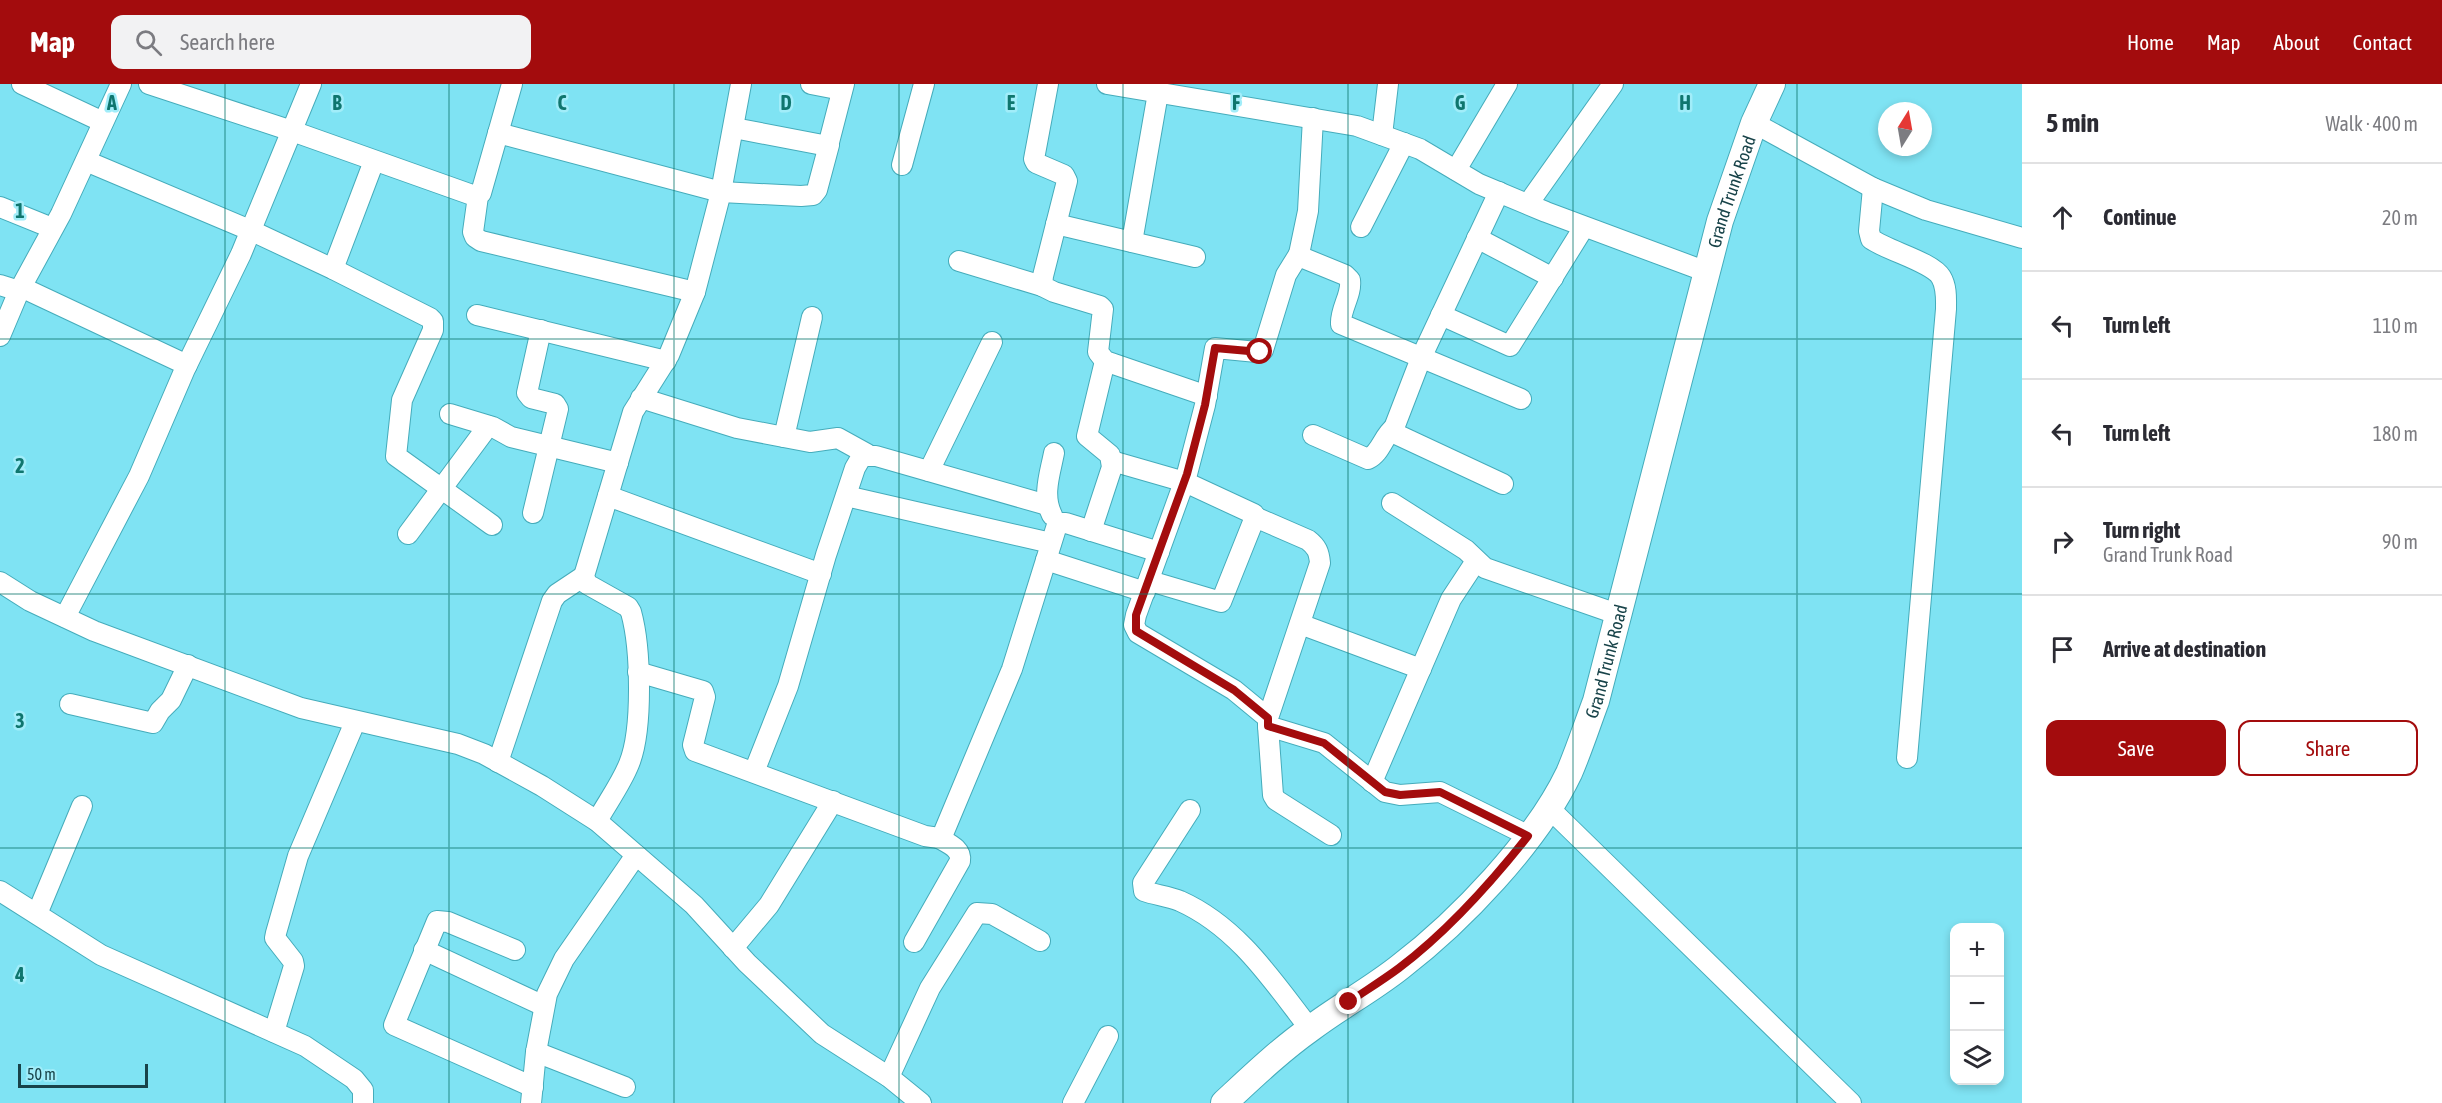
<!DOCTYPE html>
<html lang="en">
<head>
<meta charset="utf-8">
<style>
	:root { --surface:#fff; --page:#f2f2f3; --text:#2b2b33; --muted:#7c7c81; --line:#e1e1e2; --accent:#a30c0d }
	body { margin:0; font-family:"Asap Condensed",sans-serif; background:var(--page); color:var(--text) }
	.controls { position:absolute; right:18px; bottom:18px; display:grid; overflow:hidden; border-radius:12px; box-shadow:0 3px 9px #0003 }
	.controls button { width:54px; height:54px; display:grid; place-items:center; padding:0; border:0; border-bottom:2px solid var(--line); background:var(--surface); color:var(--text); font:30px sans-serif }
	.compass { position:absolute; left:1878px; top:18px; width:54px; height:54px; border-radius:50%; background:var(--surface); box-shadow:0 3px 9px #0003; rotate:11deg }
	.scale { position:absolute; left:18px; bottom:15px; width:130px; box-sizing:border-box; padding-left:6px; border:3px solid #184349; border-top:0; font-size:16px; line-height:21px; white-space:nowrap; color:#184349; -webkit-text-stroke:4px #a1edf9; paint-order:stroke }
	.stop { position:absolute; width:18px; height:18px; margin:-14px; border:4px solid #a30c0d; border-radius:50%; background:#fff }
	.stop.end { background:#a30c0d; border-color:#fff; box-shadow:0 2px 6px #0008 }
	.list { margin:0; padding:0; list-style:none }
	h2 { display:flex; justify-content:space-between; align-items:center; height:78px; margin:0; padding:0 24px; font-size:26px }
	h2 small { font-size:20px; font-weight:400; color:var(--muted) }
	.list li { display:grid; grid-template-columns:39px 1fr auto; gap:18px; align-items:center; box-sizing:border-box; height:108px; padding:0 24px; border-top:2px solid var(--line) }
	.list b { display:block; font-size:22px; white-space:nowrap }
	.list p { margin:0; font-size:20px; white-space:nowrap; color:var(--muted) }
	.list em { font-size:20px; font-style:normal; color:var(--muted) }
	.actions { display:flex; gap:12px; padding:18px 24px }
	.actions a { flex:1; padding:14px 0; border:2px solid var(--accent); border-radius:12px; text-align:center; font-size:21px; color:var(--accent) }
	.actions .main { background:var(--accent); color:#fff }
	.icon { flex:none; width:33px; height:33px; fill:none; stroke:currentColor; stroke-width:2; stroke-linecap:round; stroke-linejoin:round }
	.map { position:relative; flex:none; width:2022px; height:1019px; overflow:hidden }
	header { display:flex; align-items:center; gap:36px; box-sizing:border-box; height:84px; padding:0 30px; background:var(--accent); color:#fff }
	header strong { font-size:28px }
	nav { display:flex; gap:33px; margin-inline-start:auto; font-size:21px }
	.search { width:420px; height:54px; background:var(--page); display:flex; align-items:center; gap:15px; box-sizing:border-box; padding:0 21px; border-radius:12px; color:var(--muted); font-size:22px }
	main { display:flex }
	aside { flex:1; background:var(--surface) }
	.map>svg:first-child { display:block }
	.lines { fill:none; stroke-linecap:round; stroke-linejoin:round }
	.minor-casing { stroke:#45acbb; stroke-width:22 }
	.major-casing { stroke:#45acbb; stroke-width:28 }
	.minor { stroke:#fff; stroke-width:20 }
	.major { stroke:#fff; stroke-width:26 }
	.route { stroke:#a30c0d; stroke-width:8 }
	.grid { fill:none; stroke:#0f766e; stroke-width:1.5; stroke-opacity:0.55 }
	.labels { text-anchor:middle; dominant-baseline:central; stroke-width:5; stroke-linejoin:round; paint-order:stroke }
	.street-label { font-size:18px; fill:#184349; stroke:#a1edf9 }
	.grid-label { font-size:20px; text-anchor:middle; font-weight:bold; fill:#0f766e; stroke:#a1edf9; stroke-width:5; stroke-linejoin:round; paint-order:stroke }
</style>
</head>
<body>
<header>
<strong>Map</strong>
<div class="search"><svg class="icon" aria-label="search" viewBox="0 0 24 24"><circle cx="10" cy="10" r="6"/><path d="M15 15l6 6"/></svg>Search here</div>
<nav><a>Home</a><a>Map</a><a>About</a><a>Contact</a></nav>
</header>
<main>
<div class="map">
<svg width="2022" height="1019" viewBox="0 0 2022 1019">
	<rect width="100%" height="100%" fill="#7fe3f3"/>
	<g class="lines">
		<defs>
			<g id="minor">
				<polyline points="22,0 103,38"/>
				<polyline points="149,0 292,47 475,112 481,109 512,0"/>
				<polyline points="811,0 842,6"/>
				<polyline points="1048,0 1034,75 1036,79 1064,91 1067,97 1043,192 1042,202 1054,208 1100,222 1103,225 1098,268 1105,277 1207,312"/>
				<polyline points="1107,0 1357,42 1420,65 1479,100 1546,128 1707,188"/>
				<path d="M1313,34L1308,127L1299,170L1301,173L1345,191L1350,196C1352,211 1340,225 1341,240L1521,315"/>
				<polyline points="1754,39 1873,104 1926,126 2022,154"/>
				<polyline points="734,44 828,62 844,0"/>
				<polyline points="498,49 721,108 801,112 813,111 817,106 829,61"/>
				<polyline points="1382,51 1388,0"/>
				<polyline points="86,77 252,147 333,185 430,234 433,237 433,246 402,316 396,372 492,441"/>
				<polyline points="902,81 924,0"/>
				<polyline points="1456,86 1507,0"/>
				<path d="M1873,104L1869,147L1871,155C1888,167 1932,178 1941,193C1947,203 1946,215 1946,225L1907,674"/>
				<polyline points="1499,108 1421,274 1394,344 1398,351 1503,400"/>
				<polyline points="478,112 473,148 475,153 481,157 695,208"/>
				<polyline points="1528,120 1613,0"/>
				<polyline points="0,123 52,144"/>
				<polyline points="1056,140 1195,173"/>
				<polyline points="1361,143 1404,59"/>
				<polyline points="1477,154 1553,194"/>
				<polyline points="1132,158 1158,9"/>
				<polyline points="959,177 1042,202"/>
				<polyline points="333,185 374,77"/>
				<polyline points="0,201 19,207"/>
				<polyline points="21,203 187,281"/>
				<polyline points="477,231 666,277"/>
				<polyline points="1441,231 1510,262 1584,143"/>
				<polyline points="0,252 19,207 61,130 121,0"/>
				<polyline points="641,314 737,344 810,358 838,354 867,370"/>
				<polyline points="450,330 493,343 511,353 618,379"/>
				<path d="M1313,351L1368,375C1381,369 1383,352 1394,344"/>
				<polyline points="784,353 812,233"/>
				<polyline points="1112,377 1185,398 1254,430 1255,433 1221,518 1150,497"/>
				<polyline points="929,387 992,258"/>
				<polyline points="608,412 821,490"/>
				<polyline points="846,412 1051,459"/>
				<polyline points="1392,419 1466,466 1485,484 1617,530"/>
				<polyline points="533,429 558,325 555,320 531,314 527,309 541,246"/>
				<path d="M1052,431C1042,411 1050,390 1054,369"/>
				<path d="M1255,433L1308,456C1317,463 1319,468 1320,479L1268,634V642L1324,659L1385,708L1400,711L1440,708L1529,752"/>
				<polyline points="1091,447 1112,383 1110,371 1087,352 1105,277"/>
				<polyline points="408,450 488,342"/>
				<polyline points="1046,476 1145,508"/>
				<polyline points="0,498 30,517 94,547 301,624 458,660 484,670 542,702 597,737 694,821 747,879 822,950 889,993 921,1019"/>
				<polyline points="65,533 139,392 185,285 241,170 311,0"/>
				<polyline points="1300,540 1421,585"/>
				<polyline points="638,588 703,607 705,613 693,661 695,667 925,752 939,754 943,750 1012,585 1057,441 1061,439 1066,439 1159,468"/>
				<polyline points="70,620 153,639 160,627 171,616 188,581"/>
				<polyline points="1268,634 1234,606 1138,549 1134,541 1136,531 1187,390 1205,321 1215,264 1257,268 1263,266 1286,191 1299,170"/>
				<polyline points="1268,642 1273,711 1276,716 1331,751"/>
				<polyline points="498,678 552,517 557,510 584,492"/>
				<polyline points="754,688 788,602 826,471 855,384 862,372 876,372 1047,421"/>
				<polyline points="1372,698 1451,515 1476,477"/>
				<polyline points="1549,724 1851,1019"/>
				<path d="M1190,726L1143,799L1144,807C1155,811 1168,812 1180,817C1238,843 1272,896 1310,945"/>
				<path d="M597,737C607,719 621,700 629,680C643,646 641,564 631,528L628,523L587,500L584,492L633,328L669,271L695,208L721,108L741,0"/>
				<polyline points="0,807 101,871 305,962 354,995 363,1006 363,1019"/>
				<polyline points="37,830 82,722"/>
				<path d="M914,858L960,777C962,765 949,760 939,754"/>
				<polyline points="733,864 769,821 833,717"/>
				<polyline points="424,866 544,922"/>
				<polyline points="515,866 448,838 437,837 394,941 533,1003"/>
				<polyline points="274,948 294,882 293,877 275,854 276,849 298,772 355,638"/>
				<polyline points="536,968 625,1003"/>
				<polyline points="889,993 930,904 977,829 992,830 1040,857"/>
				<polyline points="531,1019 536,968 547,910 564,875 636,771"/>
				<polyline points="1073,1019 1108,952"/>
			</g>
			<g id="major">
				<path id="s1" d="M1224,1019C1251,994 1279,967 1310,945C1339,923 1371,906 1400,883C1460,837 1536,758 1569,689C1579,666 1587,641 1596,617L1720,137L1754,39L1772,0"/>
			</g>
		</defs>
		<use href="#minor" class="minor-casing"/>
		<use href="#major" class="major-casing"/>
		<use href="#minor" class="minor"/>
		<use href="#major" class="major"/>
	</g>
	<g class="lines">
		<path class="route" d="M1260,268L1215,264L1205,321L1187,390L1136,531V547L1234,606L1268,634V642L1324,659L1385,708L1400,711L1440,708L1528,752C1490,800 1448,847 1399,884C1383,896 1365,907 1349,918"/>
	</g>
	<path class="grid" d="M225,0V1019M449,0V1019M674,0V1019M899,0V1019M1123,0V1019M1348,0V1019M1573,0V1019M1797,0V1019M0,255H2022M0,510H2022M0,764H2022"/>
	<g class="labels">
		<g class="street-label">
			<text stroke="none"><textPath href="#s1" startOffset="1086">Grand Trunk Road</textPath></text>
			<text stroke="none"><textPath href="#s1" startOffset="600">Grand Trunk Road</textPath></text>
		</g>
	</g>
	<g class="grid-label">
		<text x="112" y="26">A</text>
		<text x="337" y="26">B</text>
		<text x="562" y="26">C</text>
		<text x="786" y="26">D</text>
		<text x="1011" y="26">E</text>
		<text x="1236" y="26">F</text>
		<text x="1460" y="26">G</text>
		<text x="1685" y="26">H</text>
		<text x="20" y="134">1</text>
		<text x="20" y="389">2</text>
		<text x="20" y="644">3</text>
		<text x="20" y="898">4</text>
	</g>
</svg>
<div class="controls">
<button>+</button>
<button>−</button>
<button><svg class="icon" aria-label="layers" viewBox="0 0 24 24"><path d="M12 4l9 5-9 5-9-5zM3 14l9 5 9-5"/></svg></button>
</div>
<svg class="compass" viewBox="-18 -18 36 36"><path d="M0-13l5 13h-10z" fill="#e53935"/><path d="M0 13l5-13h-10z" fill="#7c7c81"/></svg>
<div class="scale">50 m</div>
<div class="stop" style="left:1260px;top:268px"></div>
<div class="stop end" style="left:1349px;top:918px"></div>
</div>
<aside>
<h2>5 min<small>Walk · 400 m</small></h2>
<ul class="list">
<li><svg class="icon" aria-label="ahead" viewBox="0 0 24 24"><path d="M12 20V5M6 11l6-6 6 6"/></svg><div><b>Continue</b></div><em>20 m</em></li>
<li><svg class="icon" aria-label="left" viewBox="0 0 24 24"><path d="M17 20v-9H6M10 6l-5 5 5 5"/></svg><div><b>Turn left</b></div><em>110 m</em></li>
<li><svg class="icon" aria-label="left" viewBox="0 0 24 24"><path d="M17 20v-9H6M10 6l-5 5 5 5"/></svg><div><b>Turn left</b></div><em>180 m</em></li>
<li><svg class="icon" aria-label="right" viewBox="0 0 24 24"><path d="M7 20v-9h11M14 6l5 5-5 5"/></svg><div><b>Turn right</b><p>Grand Trunk Road</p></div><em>90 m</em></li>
<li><svg class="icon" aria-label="arrive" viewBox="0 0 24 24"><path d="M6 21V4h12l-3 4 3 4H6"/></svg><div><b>Arrive at destination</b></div></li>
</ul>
<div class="actions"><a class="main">Save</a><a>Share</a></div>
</aside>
</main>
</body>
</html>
